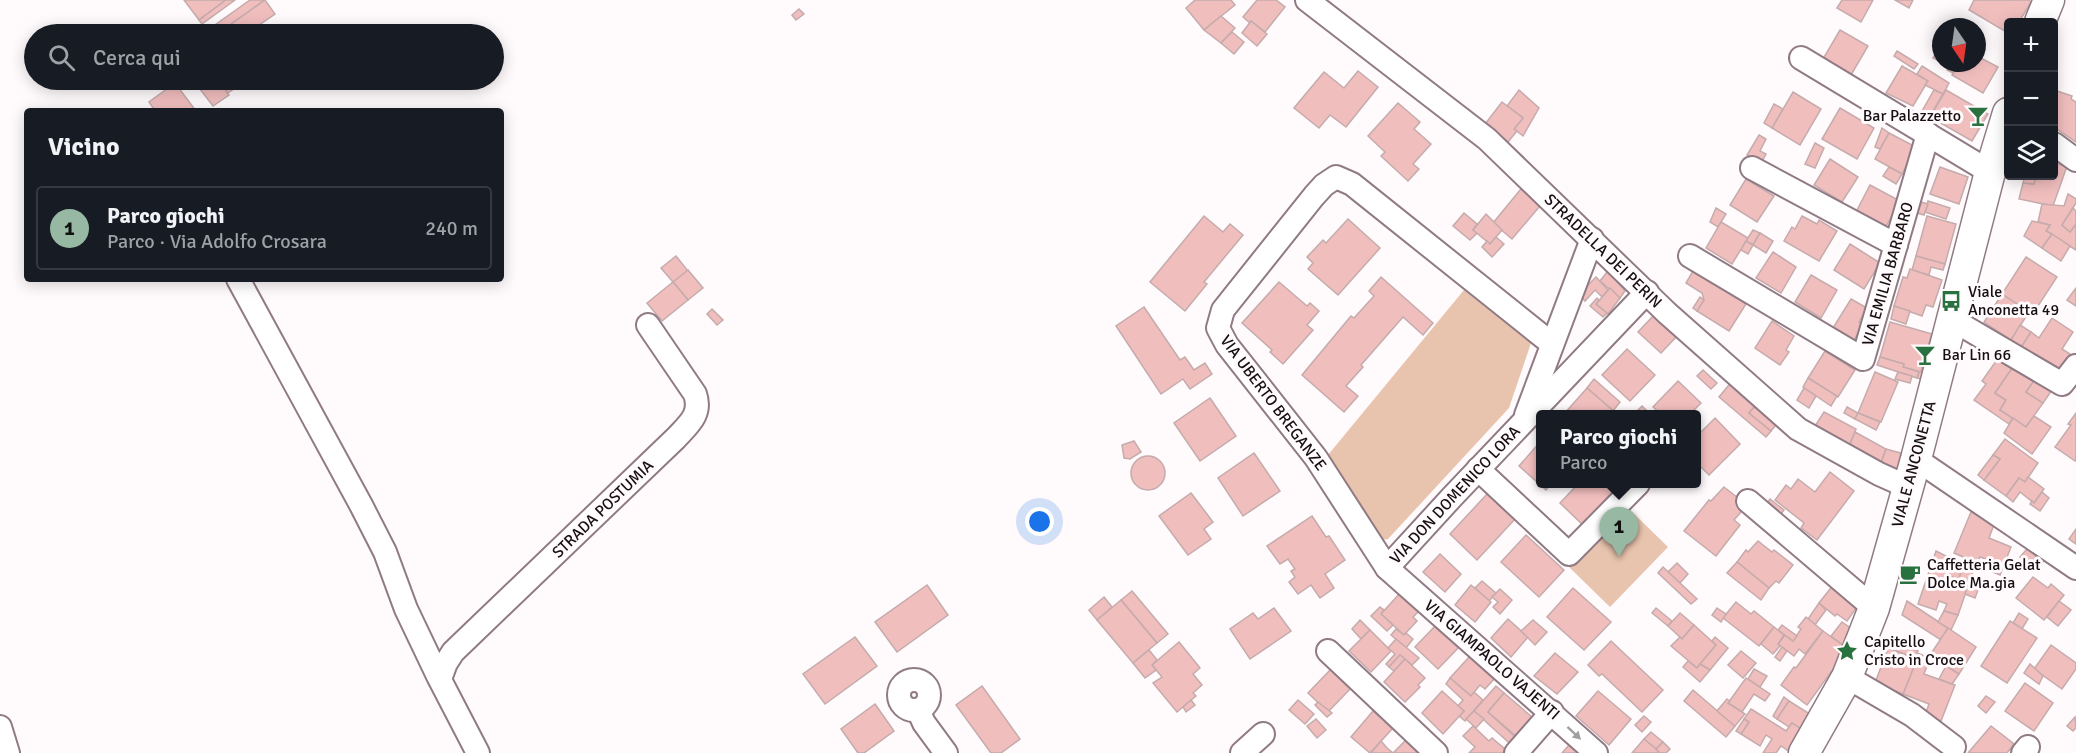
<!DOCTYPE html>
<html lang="it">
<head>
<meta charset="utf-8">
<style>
	:root { --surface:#171b24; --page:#20242c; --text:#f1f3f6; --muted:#9ea1a6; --line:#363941; --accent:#97b8a3 }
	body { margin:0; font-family:Signika,sans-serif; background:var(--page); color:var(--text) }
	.controls { position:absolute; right:18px; top:18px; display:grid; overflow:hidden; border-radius:6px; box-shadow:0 3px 15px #0003 }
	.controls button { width:54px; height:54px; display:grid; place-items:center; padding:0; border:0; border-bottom:2px solid var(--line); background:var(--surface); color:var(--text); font:30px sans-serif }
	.compass { position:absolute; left:1932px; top:18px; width:54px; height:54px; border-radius:50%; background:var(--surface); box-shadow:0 3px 15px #0003; rotate:167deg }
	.you { position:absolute; left:1040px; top:522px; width:21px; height:21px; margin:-15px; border:4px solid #fff; border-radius:50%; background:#1a73e8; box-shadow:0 0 0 9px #1a73e833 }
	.badge { display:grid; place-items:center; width:39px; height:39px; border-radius:50%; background:var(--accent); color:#111; font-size:20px; font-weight:700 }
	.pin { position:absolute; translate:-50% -50px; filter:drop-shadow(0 2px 3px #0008) }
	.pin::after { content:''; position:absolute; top:32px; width:21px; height:18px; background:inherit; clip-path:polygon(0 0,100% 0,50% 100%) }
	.popup { position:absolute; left:1536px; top:410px; width:165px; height:78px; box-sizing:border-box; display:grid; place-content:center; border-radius:6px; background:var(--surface); filter:drop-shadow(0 2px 4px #0005); font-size:20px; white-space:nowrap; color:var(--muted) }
	.popup b { font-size:22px; color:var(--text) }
	.popup::after { content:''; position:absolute; left:50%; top:100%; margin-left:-12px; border:12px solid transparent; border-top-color:var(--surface) }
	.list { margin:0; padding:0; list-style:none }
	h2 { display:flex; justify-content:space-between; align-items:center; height:78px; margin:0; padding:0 24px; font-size:26px }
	h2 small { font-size:20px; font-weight:400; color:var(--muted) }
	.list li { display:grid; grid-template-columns:39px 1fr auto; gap:18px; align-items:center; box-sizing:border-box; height:84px; margin:0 12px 12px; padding:0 12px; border:2px solid var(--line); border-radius:6px }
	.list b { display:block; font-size:22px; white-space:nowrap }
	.list p { margin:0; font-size:20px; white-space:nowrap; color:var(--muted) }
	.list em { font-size:20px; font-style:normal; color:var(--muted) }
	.icon { flex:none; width:33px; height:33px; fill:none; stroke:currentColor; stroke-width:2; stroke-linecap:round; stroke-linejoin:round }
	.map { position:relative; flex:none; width:2076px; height:753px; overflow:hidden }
	.search { position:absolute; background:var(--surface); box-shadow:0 3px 15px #0003; left:24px; top:24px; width:480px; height:66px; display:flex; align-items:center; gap:15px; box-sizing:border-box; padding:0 21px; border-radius:33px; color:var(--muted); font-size:22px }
	.panel { position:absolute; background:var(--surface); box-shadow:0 3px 15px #0003; left:24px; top:108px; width:480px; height:174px; border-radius:6px }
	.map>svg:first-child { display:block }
	.green { fill:#e8c3ad }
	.building { fill:#f1bebe; stroke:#c5abab; stroke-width:1.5 }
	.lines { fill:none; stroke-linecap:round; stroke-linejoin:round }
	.minor-casing { stroke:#907b85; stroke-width:26 }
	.major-casing { stroke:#907b85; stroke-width:33 }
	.minor { stroke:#fff; stroke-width:22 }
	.major { stroke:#fff; stroke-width:30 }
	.oneway { fill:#a19fa0 }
	.labels { text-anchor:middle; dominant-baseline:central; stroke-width:6; stroke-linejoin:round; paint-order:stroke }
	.poi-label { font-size:16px; fill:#150e12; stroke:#fffafc; text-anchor:start }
	.street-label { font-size:16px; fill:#150e12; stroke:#fffafc }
</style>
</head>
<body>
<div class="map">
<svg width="2076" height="753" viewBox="0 0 2076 753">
	<rect width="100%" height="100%" fill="#fffafc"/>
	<g class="green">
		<polygon points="1464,290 1531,343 1509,408 1388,539 1382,540 1328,455"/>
		<polygon points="1627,507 1668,547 1610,607 1569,567"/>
	</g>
	<g class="building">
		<polygon points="184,0 226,0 199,20"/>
		<polygon points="226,0 235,0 202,24 199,20"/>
		<polygon points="250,0 265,0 217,34 211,34 208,30"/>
		<polygon points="265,0 275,14 246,34 217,34"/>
		<polygon points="1195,0 1231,0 1235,5 1204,30 1186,8"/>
		<polygon points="1257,0 1276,0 1285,7 1265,32 1251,21 1250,23 1243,17"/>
		<polygon points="1842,0 1873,0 1861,22 1837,8"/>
		<polygon points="1895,0 1913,0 1909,8"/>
		<polygon points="1974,0 2029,0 2031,2 2019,22 2008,22 2008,33 1969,10"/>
		<polygon points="799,9 804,14 796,20 792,15"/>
		<polygon points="1221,16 1235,28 1221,43 1204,30"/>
		<polygon points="1251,21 1267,34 1257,46 1242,33"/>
		<polygon points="1840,30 1868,46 1851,75 1823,59"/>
		<polygon points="1232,32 1244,42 1234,54 1221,43"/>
		<polygon points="1941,45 1941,62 1933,58"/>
		<polygon points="1897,51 1918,64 1914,69 1894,56"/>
		<polygon points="1977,56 1998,67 1983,93 1952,75 1959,63 1971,64 1977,63"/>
		<polygon points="1950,63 1959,63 1953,73 1947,70"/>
		<polygon points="1902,66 1928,81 1913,106 1886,93"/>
		<polygon points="1922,66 1949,83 1943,94 1925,85 1928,81 1917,74"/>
		<polygon points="1358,71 1378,87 1346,127 1330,115 1319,128 1294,108 1324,72 1344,88"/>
		<polygon points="193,80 218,80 229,95 213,106"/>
		<polygon points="218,80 246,80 228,93"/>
		<polygon points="175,83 196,111 155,111 149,102"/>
		<polygon points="1519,90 1539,108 1523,136 1514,129 1523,118 1507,106"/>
		<polygon points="1934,90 1943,94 1925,125 1917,120"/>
		<polygon points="1946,90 1988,114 1972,141 1930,117"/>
		<polygon points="2054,90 2072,96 2071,99 2076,102 2076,142 2054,127"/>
		<polygon points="1793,92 1821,109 1800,145 1772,128"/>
		<polygon points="1502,102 1523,118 1514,129 1517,131 1508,142 1485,124"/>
		<polygon points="1398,103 1420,122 1414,129 1431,144 1413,164 1419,169 1408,181 1381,156 1385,152 1368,136"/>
		<polygon points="1774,104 1783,109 1772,128 1764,123"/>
		<polygon points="1840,108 1874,128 1857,159 1822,139"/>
		<polygon points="1882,128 1889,133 1880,149 1875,147"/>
		<polygon points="1889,133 1916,147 1902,174 1875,159"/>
		<polygon points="1759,135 1766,139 1760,151 1766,154 1761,163 1747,155"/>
		<polygon points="1815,143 1824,148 1815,168 1805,164"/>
		<polygon points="1830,159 1858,177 1842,202 1814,185"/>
		<polygon points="2054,163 2067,166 2053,206 2019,199 2023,183 2034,184 2036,176 2054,176"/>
		<polygon points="1889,167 1902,174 1896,184 1883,176"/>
		<polygon points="1940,167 1968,177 1959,204 1930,194"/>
		<polygon points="2025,176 2036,176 2034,184 2023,183"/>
		<polygon points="1746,179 1774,196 1757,222 1730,205"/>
		<polygon points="1525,184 1545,200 1512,239 1493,223"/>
		<polygon points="1870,185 1900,201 1884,230 1855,214"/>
		<polygon points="2068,194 2076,199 2076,203 2062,225 2070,232 2076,224 2076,250 2046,231 2050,225 2038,222 2042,204 2064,206"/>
		<polygon points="1928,201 1950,208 1946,219 1925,212"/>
		<polygon points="1921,202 1928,204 1924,215 1917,213"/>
		<polygon points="1716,208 1726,214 1718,227 1710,222"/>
		<polygon points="2073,208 2076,211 2076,224 2070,232 2062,225"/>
		<polygon points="1464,213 1477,224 1473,230 1477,233 1470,240 1453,226"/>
		<polygon points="1486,214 1502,230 1490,244 1473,230"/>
		<polygon points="1204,216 1223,232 1230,224 1243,235 1204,282 1207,284 1185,311 1150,282"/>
		<polygon points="1802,216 1817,224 1819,220 1837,231 1819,261 1784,241 1792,227 1795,229"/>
		<polygon points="1927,216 1956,224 1945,264 1916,256"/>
		<polygon points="1348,219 1380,248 1338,295 1308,269 1313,263 1307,257 1323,240 1326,243"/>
		<polygon points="2032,221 2050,225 2046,231 2052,234 2042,248 2024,236"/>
		<polygon points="1721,222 1748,238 1732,264 1706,248"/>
		<polygon points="1753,230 1760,233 1753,245 1746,241"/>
		<polygon points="1760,233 1773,241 1766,253 1753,245"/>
		<polygon points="2052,234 2070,246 2061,261 2042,248"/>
		<polygon points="1496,237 1504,244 1492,257 1482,247 1487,241 1490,244"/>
		<polygon points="1746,241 1753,245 1748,254 1741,250"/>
		<polygon points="1850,244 1880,263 1864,289 1834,270"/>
		<polygon points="1773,252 1796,267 1781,293 1756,278"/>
		<polygon points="676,256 688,271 673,282 661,268"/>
		<polygon points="1916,256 1945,264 1943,270 1931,267 1929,275 1912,270"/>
		<polygon points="2026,257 2057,277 2032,315 2002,294"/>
		<polygon points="1910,269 1942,280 1933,307 1926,305 1922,316 1894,306 1903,277 1907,278"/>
		<polygon points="688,270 703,288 688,300 673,282"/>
		<polygon points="1608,271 1625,291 1620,298 1600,281"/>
		<polygon points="1693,271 1746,304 1729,331 1697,311 1704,300 1702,293 1686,283"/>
		<polygon points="1811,275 1837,290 1821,318 1795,302"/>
		<polygon points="1381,277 1433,323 1423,335 1403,317 1361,365 1363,367 1346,386 1358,396 1344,412 1302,375 1351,316 1354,318 1374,296 1369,291"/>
		<polygon points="1596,277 1608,290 1602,297 1595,290 1585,301 1579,294"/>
		<polygon points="673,282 688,300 662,321 647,303"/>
		<polygon points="1279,282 1307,306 1310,303 1319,311 1307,325 1313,330 1283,364 1270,352 1272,350 1242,323"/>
		<polygon points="1610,288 1620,298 1608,314 1596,304"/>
		<polygon points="2076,288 2076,306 2067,300"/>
		<polygon points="2002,294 2029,312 2011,340 1984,322"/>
		<polygon points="1700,297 1704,300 1697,311 1693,308"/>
		<polygon points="1597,298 1599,300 1596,304 1607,313 1603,317 1590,306"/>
		<polygon points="1851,299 1867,308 1859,322 1863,325 1854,340 1833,328"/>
		<polygon points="1894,306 1910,311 1906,324 1891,319"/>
		<polygon points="1144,307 1180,360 1185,357 1194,370 1205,363 1212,374 1190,389 1183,379 1161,394 1116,326"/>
		<polygon points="712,309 723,320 717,325 707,314"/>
		<polygon points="1655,314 1678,335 1661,353 1638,332"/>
		<polygon points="2052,318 2073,332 2062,349 2070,354 2059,371 2021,347 2031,332 2039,338"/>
		<polygon points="1772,321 1794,336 1786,350 1789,352 1780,365 1755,348"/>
		<polygon points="1890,322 1932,334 1921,372 1903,367 1904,364 1880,357"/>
		<polygon points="2020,325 2031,332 2021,347 2011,340"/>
		<polygon points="1931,337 1935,338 1924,380 1917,378 1919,372 1921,372"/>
		<polygon points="1627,349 1655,375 1630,401 1602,375"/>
		<polygon points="1825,351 1855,370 1838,397 1808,378"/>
		<polygon points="2001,354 2015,364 1995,393 2006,400 2000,410 2013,418 2009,424 1974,400 1986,384 1982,381"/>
		<polygon points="1880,357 1904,364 1903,367 1919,372 1917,378 1877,365"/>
		<polygon points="2015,364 2036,378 2026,392 2043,403 2026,427 2000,410 2006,400 1995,393"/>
		<polygon points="1703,370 1717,383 1711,389 1697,376"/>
		<polygon points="1875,372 1898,382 1881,422 1858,413"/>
		<polygon points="1898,372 1912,376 1910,383 1895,379"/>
		<polygon points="1808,378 1837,396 1831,406 1803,387"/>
		<polygon points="2036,378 2052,390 2043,403 2026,392"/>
		<polygon points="1594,379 1620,402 1613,411 1587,388"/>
		<polygon points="1733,380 1759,402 1749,413 1771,431 1766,437 1719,397"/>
		<polygon points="1678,381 1701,403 1690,414 1661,414 1653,407"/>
		<polygon points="1587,388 1617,414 1564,414"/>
		<polygon points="1804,388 1816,396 1809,408 1797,400"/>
		<polygon points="1210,398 1236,436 1200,461 1174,423"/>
		<polygon points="1759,402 1780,420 1771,431 1749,413"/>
		<polygon points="1642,406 1650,414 1634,414"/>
		<polygon points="1847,407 1858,413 1855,419 1844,413"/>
		<polygon points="1824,412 1856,429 1848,449 1812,431"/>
		<polygon points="1858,413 1880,422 1876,430 1855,419"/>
		<polygon points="2076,413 2076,459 2075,461 2055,447 2071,425 2068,424"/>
		<polygon points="2034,416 2051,427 2032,454 2004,433 2013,418 2026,427"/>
		<polygon points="1715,418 1740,444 1709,475 1697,463 1697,436"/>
		<polygon points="1855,432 1886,449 1880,466 1848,449"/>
		<polygon points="2005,439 2038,463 2025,482 2019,478 2006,496 1984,480 2000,459 1993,455"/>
		<polygon points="1134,441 1141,452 1130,459 1124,458 1122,445"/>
		<polygon points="1541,441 1541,484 1551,484 1546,490 1519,466"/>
		<polygon points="1886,449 1908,455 1903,472 1880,466"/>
		<polygon points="1254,453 1280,491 1243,516 1218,478"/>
		<polygon points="1993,455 2000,459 1984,480 1978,475"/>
		<circle cx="1148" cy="473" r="17"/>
		<polygon points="1830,472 1854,491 1817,540 1801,528 1804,523 1775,500 1786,485 1791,489 1798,479 1815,492"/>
		<polygon points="2028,477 2044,489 2034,503 2020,492 2013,502 2006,496 2019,478 2025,482"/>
		<polygon points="1578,484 1607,484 1619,495 1586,528 1560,503"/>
		<polygon points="1724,487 1747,505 1734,520 1740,525 1716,556 1684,531 1709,500 1711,501"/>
		<polygon points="2042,492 2049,498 2040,511 2030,504 2032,501 2034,503"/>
		<polygon points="1191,493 1213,522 1204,529 1211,539 1188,555 1159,516"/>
		<polygon points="1488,493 1515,519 1477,560 1450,534"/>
		<polygon points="1770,499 1784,510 1778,518 1764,507"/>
		<polygon points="1971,512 1995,522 1989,538 2011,547 2000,575 1983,568 1986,559 1980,557 1977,563 1954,553"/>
		<polygon points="1312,516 1326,537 1329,536 1345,560 1325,574 1334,588 1320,598 1311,585 1298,594 1289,582 1295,577 1291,571 1295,569 1288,559 1280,564 1267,546"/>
		<polygon points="2076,529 2076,544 2069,539"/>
		<polygon points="1526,535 1564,570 1539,597 1501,562"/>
		<polygon points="1758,541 1772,552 1774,550 1793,565 1779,583 1776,581 1769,588 1737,562 1746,550 1748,552"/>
		<polygon points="2031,544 2040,552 2030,564 2020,557"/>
		<polygon points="1936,551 1950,558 1949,560 1956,562 1955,565 1962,568 1959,579 1948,576 1946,582 1967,589 1958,615 1944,611 1947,604 1939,601 1936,610 1918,604"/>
		<polygon points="2040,552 2047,557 2037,570 2030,564"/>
		<polygon points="1440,554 1461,574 1445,592 1423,572"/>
		<polygon points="1737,562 1769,588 1761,600 1727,573"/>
		<polygon points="1677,563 1688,574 1680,583 1668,572"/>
		<polygon points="1663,567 1697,599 1691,604 1658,573"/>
		<polygon points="1962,568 1973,572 1967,589 1946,582 1948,576 1959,579"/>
		<polygon points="1971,576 1982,579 1975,598 1965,594"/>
		<polygon points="2033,577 2048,588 2051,584 2064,595 2044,620 2016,598"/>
		<polygon points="1482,581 1496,593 1489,601 1475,588"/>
		<polygon points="1834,584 1860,603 1847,621 1837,614 1835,616 1819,603"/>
		<polygon points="927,585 948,615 897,652 875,622"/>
		<polygon points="1471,585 1491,602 1475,622 1455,605"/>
		<polygon points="1573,588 1611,622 1584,650 1547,617"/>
		<polygon points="1500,589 1512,600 1500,614 1493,607 1498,602 1492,597"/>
		<polygon points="1132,591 1168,634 1157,643 1121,600"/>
		<polygon points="1401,592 1420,610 1413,617 1417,621 1404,635 1381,614"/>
		<polygon points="1104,597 1112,607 1097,620 1089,610"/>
		<polygon points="1121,600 1157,643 1133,663 1097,620"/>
		<polygon points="1907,601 1948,628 1941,640 1902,615"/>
		<polygon points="2059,601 2071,610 2058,626 2047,617"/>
		<polygon points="1736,602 1751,614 1754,611 1774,627 1759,646 1723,618"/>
		<polygon points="1819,603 1826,610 1815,625 1808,619"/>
		<polygon points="1380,607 1384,610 1381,614 1393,625 1387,631 1371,616"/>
		<polygon points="1274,608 1291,631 1250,659 1230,629 1253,613 1258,619"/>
		<polygon points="1656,608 1672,621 1668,626 1652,613"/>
		<polygon points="1717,608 1726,614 1721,622 1712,615"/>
		<polygon points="1944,611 1958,615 1951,630 1938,622"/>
		<polygon points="1680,613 1694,625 1682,639 1668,626"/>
		<polygon points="2019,613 2028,619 2022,629 2013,623"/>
		<polygon points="1806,617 1823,631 1805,654 1799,649 1794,656 1778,644 1785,635 1793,641 1801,629 1798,627"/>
		<polygon points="1508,619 1528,637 1511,657 1491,638"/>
		<polygon points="1360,620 1370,630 1361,639 1352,629"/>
		<polygon points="1533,620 1547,632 1535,645 1521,631"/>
		<polygon points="2010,621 2037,638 2007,683 1981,666"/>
		<polygon points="1842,622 1859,634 1848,649 1831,636"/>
		<polygon points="1437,624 1460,646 1438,669 1415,647"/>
		<polygon points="1694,625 1716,645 1697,668 1671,646 1680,637 1682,639"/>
		<polygon points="1782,625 1797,636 1793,641 1778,630"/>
		<polygon points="1774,627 1784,635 1778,644 1780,646 1773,654 1761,644"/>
		<polygon points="1948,628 1976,647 1959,674 1930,655"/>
		<polygon points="1396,629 1404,635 1406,633 1413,639 1406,648 1391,635"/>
		<polygon points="1370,630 1391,651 1371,672 1349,651"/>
		<polygon points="1823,631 1848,649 1807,705 1781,685 1794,667 1796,668"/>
		<polygon points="855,637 877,666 825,704 803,674"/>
		<polygon points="1715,637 1728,648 1710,670 1700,664 1716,645 1712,641"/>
		<polygon points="1396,639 1419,658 1412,665 1400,655 1389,667 1386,664 1395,654 1388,648"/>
		<polygon points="1611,641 1663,690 1642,712 1602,674 1599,676 1588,665"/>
		<polygon points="1179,642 1200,668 1193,674 1202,685 1193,693 1196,696 1177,712 1153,683 1162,677 1152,665"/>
		<polygon points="1900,644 1918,651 1917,653 1930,658 1924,674 1955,685 1941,721 1925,715 1929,704 1903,694 1917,659 1896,651"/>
		<polygon points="2051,645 2076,663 2076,669 2062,689 2034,669"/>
		<polygon points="1782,647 1787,651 1780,661 1775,657"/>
		<polygon points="1888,648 1917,659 1903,694 1875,683"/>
		<polygon points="1149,650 1157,660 1152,665 1156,670 1145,678 1133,663"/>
		<polygon points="1741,651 1756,663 1743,678 1728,665"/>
		<polygon points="1555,653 1578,672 1557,694 1534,676"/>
		<polygon points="1400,655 1405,659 1394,671 1389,667"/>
		<polygon points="1470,656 1495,678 1485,689 1480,685 1471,696 1450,678"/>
		<polygon points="1405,659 1425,678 1418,685 1420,687 1405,702 1384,682"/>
		<polygon points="1688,661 1697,668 1700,664 1710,670 1700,682 1683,667"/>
		<polygon points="2030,664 2043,676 2039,684 2024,673"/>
		<polygon points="1946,666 1959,674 1952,684 1939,679"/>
		<polygon points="1331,669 1351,688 1328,712 1308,693"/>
		<polygon points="1754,669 1767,676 1760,687 1748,679"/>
		<polygon points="1450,678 1471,696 1474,692 1483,700 1465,721 1459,716 1464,711 1458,706 1463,700 1446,684"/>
		<polygon points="1746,678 1770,694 1765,701 1754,694 1742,712 1728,703"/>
		<polygon points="2025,683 2053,703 2034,731 2005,711"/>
		<polygon points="982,686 1020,739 1001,753 991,753 956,705"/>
		<polygon points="1496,686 1504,693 1488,712 1523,744 1517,750 1474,711"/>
		<polygon points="1693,690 1735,726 1726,737 1684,701"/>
		<polygon points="1442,691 1464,711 1443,734 1422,713"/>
		<polygon points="1598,691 1631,719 1609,745 1576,716"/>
		<polygon points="1504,693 1532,717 1516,736 1488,712"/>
		<polygon points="1986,696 1995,702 1986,713 1978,706"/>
		<polygon points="1784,697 1789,701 1777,719 1773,716"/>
		<polygon points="1727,699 1730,701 1728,703 1745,714 1735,726 1717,711"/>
		<polygon points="1191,700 1195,705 1186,712 1183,707"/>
		<polygon points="1298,700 1314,714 1305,724 1289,710"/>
		<polygon points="1789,701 1813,716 1804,731 1792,723 1789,727 1777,719"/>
		<polygon points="1318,702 1332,713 1327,717 1315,705"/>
		<polygon points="875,704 894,731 864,753 858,753 841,729"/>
		<polygon points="1751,709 1786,731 1792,723 1804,731 1790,752 1781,746 1776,753 1763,753 1772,739 1766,735 1760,746 1741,734 1749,722 1744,719"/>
		<polygon points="1373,711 1393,728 1370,753 1351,737"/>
		<polygon points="1474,711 1484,719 1476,728 1466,719"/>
		<polygon points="1644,716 1651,722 1642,732 1635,725"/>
		<polygon points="2075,717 2076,728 2073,731 2067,726"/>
		<polygon points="1316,719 1326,730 1317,738 1307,726"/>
		<polygon points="1744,719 1749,722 1741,734 1736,731"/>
		<polygon points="1473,726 1489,741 1492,738 1506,750 1504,753 1469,753 1475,747 1463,736"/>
		<polygon points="1991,726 2014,744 2007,753 1968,753"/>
		<polygon points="1651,732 1663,742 1656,749 1644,739"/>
		<polygon points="1407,739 1418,749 1416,751 1418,753 1393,753"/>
		<polygon points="1644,739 1656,749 1660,753 1632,753"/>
		<polygon points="1381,741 1387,748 1393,753 1371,753"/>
		<polygon points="1663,742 1670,749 1666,753 1660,753 1656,749"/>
		<polygon points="1569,745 1579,753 1562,753"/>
	</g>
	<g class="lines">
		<defs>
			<g id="minor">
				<polyline points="1307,0 1487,139 1667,313 1798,429 1879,474 1908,487"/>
				<polyline points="1801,58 1990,172"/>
				<polyline points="2054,144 2076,160"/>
				<polyline points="1752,168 1896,245"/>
				<polyline points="1690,256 1863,359 1928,134"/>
				<polyline points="238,279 361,505 385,552 406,609 438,676 478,753"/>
				<polyline points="1953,320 2062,384 2076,366"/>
				<polyline points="1552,344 1352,184 1336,177 1324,185 1314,196 1223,310 1218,328 1227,345 1316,458 1387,568 1596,753"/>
				<polyline points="1526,415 1592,239"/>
				<polyline points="1916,459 2076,568"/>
				<polyline points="1478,469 1569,554 1638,484"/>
				<polyline points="1748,501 1874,608"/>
				<polyline points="1387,568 1452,497 1647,292"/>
				<polyline points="1328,651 1436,753"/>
				<polyline points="1847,677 1912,715 1954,747"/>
				<path d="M440,679L446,663L453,652L676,438C689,424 702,414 695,394L648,325"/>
				<circle cx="914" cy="695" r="15"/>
				<polyline points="918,710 924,723 946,753"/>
				<polyline points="0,727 8,753"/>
				<polyline points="1242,753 1263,734"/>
				<polyline points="1516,753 1552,712"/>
				<polyline points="2023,753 2028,747"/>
			</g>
			<g id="major">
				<polyline points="2040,22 2049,0"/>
				<polyline points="1804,753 1847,677 1874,608 1916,459 1990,172 2008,113"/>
			</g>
		</defs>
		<use href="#minor" class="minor-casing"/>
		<use href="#major" class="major-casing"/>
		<use href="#minor" class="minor"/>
		<use href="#major" class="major"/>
	</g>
	<defs><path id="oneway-solid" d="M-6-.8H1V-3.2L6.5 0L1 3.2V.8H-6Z" transform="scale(1.5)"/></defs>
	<use class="oneway" href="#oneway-solid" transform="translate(1574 733) rotate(43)"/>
	<defs>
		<symbol id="bar-bare" viewBox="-9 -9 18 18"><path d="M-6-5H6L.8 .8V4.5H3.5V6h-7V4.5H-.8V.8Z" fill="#29713e" stroke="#fffafc" stroke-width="2.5" paint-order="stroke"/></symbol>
		<symbol id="bus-bare" viewBox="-9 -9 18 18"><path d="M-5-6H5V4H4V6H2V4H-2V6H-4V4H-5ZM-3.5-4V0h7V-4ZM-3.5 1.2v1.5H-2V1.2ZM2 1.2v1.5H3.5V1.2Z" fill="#29713e" stroke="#fffafc" stroke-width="2.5" paint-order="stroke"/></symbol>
		<symbol id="cafe-bare" viewBox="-9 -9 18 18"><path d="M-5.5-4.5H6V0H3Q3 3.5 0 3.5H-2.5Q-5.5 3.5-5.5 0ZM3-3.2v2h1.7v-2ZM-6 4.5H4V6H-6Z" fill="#29713e" stroke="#fffafc" stroke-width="2.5" paint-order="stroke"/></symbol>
		<symbol id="sight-bare" viewBox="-9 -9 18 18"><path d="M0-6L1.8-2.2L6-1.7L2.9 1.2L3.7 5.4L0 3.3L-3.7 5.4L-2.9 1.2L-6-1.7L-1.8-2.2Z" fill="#29713e" stroke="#fffafc" stroke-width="2.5" paint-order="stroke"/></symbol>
	</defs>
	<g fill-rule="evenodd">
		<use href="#bar-bare" x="1963" y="101" width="30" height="30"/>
		<use href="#bus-bare" x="1936" y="286" width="30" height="30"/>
		<use href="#bar-bare" x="1910" y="340" width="30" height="30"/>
		<use href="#cafe-bare" x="1895" y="559" width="30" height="30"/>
		<use href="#sight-bare" x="1832" y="636" width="30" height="30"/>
	</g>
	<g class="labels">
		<g class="poi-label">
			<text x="1961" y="116" text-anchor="end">Bar Palazzetto</text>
			<text x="1968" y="292">Viale<tspan x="1968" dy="18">Anconetta 49</tspan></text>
			<text x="1942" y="355">Bar Lin 66</text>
			<text x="1927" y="565">Caffetteria Gelat<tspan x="1927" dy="18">Dolce Ma.gia</tspan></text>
			<text x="1864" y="642">Capitello<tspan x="1864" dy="18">Cristo in Croce</tspan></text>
		</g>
		<g class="street-label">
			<text transform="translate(1603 251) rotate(44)">STRADELLA DEI PERIN</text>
			<text transform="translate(1888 274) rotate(-74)">VIA EMILIA BARBARO</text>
			<text transform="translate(1273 403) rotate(53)">VIA UBERTO BREGANZE</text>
			<text transform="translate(1914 464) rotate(-75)">VIALE ANCONETTA</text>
			<text transform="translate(1455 495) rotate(-47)">VIA DON DOMENICO LORA</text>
			<text transform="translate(603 509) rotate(-44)">STRADA POSTUMIA</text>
			<text transform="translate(1492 660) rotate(41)">VIA GIAMPAOLO VAJENTI</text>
		</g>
	</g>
</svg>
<div class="controls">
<button>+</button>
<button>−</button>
<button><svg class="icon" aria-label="layers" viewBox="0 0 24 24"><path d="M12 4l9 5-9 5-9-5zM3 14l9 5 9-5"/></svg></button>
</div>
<svg class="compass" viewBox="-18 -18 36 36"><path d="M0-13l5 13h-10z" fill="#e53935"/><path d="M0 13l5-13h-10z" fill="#9ea1a6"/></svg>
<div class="you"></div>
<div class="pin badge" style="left:1619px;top:557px">1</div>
<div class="popup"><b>Parco giochi</b>Parco</div>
<div class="search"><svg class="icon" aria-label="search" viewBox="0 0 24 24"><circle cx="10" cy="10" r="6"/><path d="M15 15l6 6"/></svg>Cerca qui</div>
<section class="panel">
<h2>Vicino<small></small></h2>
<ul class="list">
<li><span class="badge">1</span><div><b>Parco giochi</b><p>Parco · Via Adolfo Crosara</p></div><em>240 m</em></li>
</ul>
</section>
</div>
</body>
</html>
